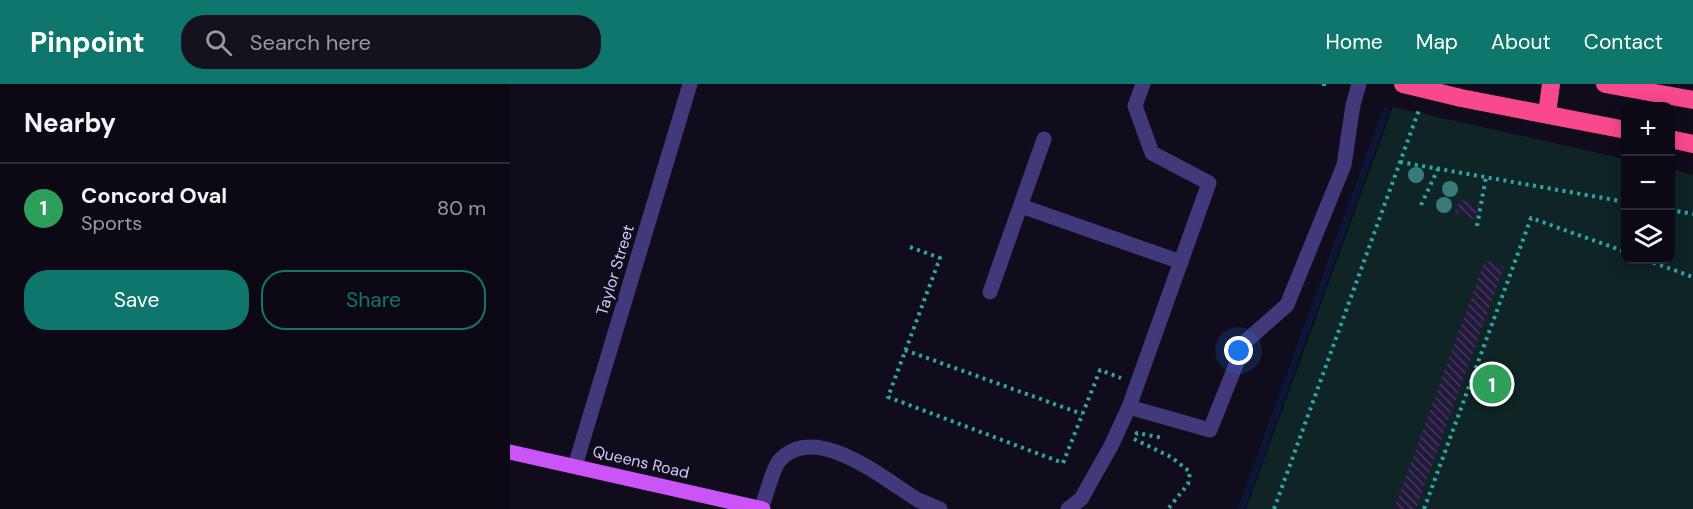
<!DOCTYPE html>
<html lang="en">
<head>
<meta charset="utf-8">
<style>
	:root { --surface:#0c0915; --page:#15121e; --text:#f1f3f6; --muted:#9a9aa0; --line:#2c2a34; --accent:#0f766e }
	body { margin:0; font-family:"DM Sans",sans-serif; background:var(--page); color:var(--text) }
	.controls { position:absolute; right:18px; top:18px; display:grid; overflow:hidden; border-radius:12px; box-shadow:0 3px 15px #0003 }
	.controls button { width:54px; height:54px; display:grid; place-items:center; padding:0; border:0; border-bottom:2px solid var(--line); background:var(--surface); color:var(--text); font:30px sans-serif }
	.you { position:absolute; left:729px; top:267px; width:21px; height:21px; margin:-15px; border:4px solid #fff; border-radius:50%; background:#1a73e8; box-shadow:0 0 0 9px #1a73e833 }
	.badge { display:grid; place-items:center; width:39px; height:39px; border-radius:50%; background:var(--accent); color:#fff; font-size:20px; font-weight:700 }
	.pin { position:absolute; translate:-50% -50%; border:3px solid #fff; box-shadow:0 2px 6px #0006 }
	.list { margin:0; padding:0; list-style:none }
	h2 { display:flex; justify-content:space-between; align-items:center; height:78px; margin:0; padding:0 24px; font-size:26px }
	h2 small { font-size:20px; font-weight:400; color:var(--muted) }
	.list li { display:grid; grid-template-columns:39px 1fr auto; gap:18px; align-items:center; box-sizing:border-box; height:90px; padding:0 24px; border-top:2px solid var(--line) }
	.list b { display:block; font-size:22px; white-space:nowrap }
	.list p { margin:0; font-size:20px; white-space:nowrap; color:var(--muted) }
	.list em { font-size:20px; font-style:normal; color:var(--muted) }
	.actions { display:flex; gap:12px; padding:18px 24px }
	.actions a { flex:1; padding:14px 0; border:2px solid var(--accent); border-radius:24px; text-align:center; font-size:21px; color:var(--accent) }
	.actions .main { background:var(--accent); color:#fff }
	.icon { flex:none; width:33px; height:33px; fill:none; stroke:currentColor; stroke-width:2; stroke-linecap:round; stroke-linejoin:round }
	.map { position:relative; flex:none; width:1183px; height:425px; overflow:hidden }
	header { display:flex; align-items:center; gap:36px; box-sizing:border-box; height:84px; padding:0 30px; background:var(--accent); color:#fff }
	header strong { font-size:28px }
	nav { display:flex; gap:33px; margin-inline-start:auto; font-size:21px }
	.search { width:420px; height:54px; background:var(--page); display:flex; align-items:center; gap:15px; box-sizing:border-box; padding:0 21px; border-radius:24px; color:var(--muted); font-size:22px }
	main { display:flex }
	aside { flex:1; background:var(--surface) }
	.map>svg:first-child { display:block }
	.park { fill:#0f2425 }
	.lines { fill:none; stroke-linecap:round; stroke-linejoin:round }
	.stream { stroke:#0a1636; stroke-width:7 }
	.building { fill:url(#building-back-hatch) }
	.path { stroke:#31a4a8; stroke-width:4; stroke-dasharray:3 4.5; stroke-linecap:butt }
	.minor { stroke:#413979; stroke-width:15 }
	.major { stroke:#ca54f8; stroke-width:15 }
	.highway { stroke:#f8498c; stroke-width:18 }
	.tree { fill:#387c79 }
	.labels { text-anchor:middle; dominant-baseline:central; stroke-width:6; stroke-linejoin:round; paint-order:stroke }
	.street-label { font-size:16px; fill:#d3c8fd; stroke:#100c1c }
</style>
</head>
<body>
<header>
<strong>Pinpoint</strong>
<div class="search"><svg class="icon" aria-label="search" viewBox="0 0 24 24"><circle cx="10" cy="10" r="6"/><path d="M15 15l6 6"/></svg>Search here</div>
<nav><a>Home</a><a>Map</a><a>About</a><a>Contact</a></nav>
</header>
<main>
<aside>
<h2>Nearby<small></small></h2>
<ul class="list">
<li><span class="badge" style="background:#2e9e5b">1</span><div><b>Concord Oval</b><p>Sports</p></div><em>80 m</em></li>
</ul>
<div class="actions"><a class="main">Save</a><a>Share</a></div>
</aside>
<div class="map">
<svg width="1183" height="425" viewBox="0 0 1183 425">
	<defs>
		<pattern id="building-back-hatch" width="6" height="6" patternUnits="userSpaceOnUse" patternTransform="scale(1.5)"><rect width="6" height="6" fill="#23193c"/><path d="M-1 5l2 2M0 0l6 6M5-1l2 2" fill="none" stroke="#423959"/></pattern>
	</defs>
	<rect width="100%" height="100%" fill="#100c1c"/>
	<polygon class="park" points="883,23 1115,75 1116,176 1160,176 1161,85 1183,91 1183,425 736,425"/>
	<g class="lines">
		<polyline class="stream" points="731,425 876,27"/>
	</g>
	<g class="building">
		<polygon points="950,115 969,122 964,135 945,128"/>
		<polygon points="975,176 994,183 906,425 884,425"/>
	</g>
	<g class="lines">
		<g class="path">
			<polyline points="814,2 814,0"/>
			<polyline points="890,78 1116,118"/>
			<polyline points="911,121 928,85"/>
			<polyline points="1160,126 1183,130"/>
			<polyline points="967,142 976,93"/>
			<polyline points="400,163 430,174 378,313 553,379 590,286 611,294"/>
			<polyline points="1136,176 1183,193"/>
			<polyline points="395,266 572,330"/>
			<polyline points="626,351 627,349 653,354"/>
			<polyline points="624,355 661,373 680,388 678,400 658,425"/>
			<polyline points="764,425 910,23"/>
			<polyline points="914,425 1021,134 1116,168"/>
		</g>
		<g class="minor">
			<polyline points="511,122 671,178"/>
			<polyline points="480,208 534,55"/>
			<polyline points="619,323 700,346 735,258 777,221 834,81 843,21 849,0"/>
			<polyline points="65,382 180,0"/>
			<path d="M251,425C255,415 263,384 269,377C305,336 375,396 408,416C415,419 423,422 430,425"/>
			<polyline points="558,425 571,415 601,362 619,323 699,99 642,69 625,22 633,0"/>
		</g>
		<polyline class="major" points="0,368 253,425"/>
		<g class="highway">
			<polyline points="893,0 951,14 1116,46"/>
			<polyline points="1095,0 1183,16"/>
			<polyline points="1037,30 1041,0"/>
			<polyline points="1160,55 1183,60"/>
		</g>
	</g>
	<g class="tree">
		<circle cx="906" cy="91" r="8"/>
		<circle cx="940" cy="105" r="8"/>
		<circle cx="934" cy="121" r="8"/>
	</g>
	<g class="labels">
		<g class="street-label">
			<text transform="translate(105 186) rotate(-73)">Taylor Street</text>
			<text transform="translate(131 378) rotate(13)">Queens Road</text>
		</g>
	</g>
</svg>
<div class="controls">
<button>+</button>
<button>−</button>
<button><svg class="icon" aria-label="layers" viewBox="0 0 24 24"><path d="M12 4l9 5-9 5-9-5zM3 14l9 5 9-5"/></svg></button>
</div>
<div class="you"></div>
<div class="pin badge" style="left:982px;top:300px;background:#2e9e5b">1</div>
</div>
</main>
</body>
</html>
